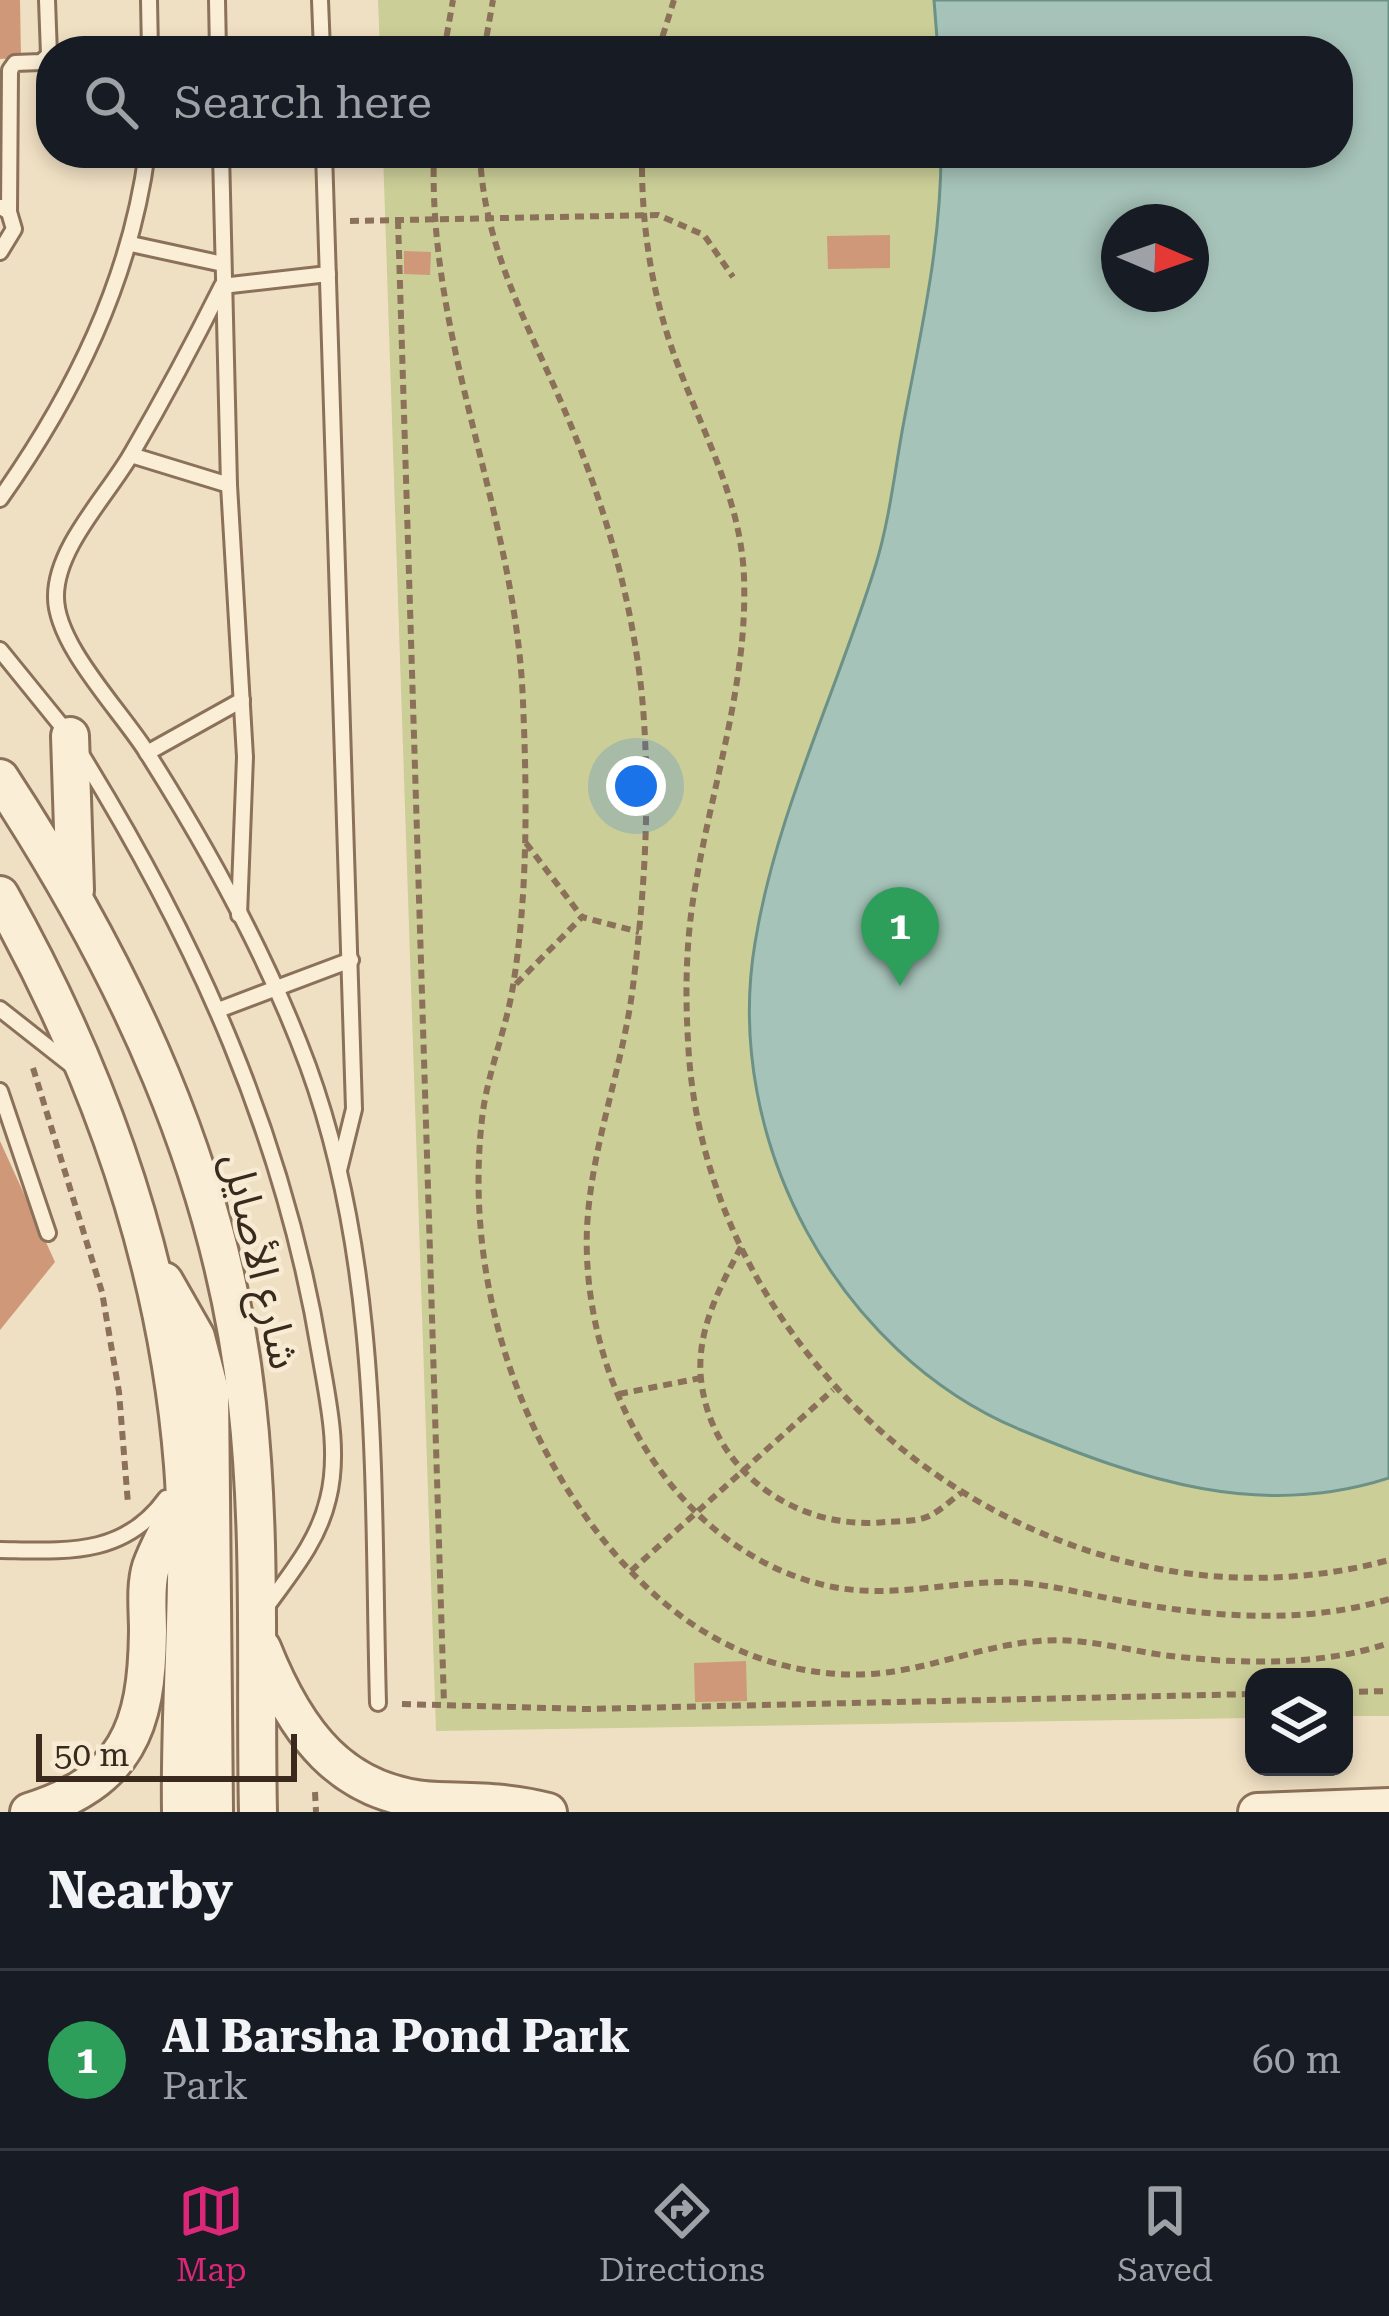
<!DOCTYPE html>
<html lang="en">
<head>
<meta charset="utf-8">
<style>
	:root { --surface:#171b24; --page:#20242c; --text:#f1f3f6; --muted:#9ea1a6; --line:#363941; --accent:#db2777 }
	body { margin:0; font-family:"Roboto Serif","Noto Sans Arabic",serif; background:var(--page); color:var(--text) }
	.controls { position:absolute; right:36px; bottom:36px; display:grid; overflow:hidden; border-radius:24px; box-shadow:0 6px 18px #0003 }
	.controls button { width:108px; height:108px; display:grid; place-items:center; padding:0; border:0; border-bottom:3px solid var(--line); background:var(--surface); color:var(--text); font:60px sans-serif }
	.compass { position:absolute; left:1101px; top:204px; width:108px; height:108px; border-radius:50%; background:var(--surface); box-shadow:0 6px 18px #0003; rotate:92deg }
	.scale { position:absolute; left:36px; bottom:30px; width:261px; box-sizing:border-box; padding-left:12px; border:6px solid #3a2a1e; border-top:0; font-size:33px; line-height:42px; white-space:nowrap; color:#3a2a1e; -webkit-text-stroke:9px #f7ebd3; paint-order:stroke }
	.you { position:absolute; left:636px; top:786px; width:42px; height:42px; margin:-30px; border:9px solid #fff; border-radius:50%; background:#1a73e8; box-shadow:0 0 0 18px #1a73e833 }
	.badge { display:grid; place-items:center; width:78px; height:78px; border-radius:50%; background:var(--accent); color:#fff; font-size:39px; font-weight:700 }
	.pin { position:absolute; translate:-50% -99px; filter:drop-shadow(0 3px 6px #0008) }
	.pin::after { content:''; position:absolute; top:63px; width:42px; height:36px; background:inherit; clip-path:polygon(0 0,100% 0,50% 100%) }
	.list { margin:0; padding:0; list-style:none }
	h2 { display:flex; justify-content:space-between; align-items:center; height:156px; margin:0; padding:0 48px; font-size:51px }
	h2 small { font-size:39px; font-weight:400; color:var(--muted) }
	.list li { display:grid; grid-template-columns:78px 1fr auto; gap:36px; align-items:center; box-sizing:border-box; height:180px; padding:0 48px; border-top:3px solid var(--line) }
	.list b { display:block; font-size:45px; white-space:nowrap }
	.list p { margin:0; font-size:39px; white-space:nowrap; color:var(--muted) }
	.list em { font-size:39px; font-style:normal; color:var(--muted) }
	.icon { flex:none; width:66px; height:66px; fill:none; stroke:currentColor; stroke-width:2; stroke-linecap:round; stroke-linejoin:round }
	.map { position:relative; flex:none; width:1389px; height:1812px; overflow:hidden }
	.search { position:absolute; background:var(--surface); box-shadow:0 6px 18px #0003; left:36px; right:36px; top:36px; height:132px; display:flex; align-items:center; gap:30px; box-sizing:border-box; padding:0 42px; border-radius:48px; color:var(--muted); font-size:45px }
	.sheet { height:336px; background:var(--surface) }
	nav { display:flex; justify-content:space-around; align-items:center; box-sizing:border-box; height:168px; border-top:3px solid var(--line); background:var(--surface); font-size:33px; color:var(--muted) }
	nav a { display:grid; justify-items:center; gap:6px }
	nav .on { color:var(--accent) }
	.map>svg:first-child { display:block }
	.green { fill:#cbce97; fill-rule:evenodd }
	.water { fill:#a6c3b9; stroke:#6c9186; stroke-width:3; fill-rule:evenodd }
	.building { fill:#cf9878 }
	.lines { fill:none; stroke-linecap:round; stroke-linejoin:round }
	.service-casing { stroke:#8b7159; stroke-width:20 }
	.tertiary-casing { stroke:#8b7159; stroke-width:42 }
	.path { stroke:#8b7159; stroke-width:6; stroke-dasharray:9 6; stroke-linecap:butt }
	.service { stroke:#faeed7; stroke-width:14 }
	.tertiary { stroke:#faeed7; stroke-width:36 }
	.labels { text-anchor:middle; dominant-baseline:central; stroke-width:9; stroke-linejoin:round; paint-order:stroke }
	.street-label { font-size:42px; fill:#3a2a1e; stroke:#f7ebd3 }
</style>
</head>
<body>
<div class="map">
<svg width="1389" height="1812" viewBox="0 0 1389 1812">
	<rect width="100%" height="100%" fill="#f0e0c3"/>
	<path class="green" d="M378,0H1389V1716H1344V1677H1254V1718L436,1731L383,153H1338V51H380ZM1119,222H1191V294H1119Z"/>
	<path class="water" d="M934,0H1389V1478C1260,1520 1142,1480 1021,1430C838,1354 722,1140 755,943C776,813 838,689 876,564C890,518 895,468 904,421C921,331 941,245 941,153H1338V51H938ZM1119,222H1191V294H1119Z"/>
	<g class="building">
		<polygon points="0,0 20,0 21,58 0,59"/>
		<polygon points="890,235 890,268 828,269 827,236"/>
		<polygon points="404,251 431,252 430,275 404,274"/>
		<polygon points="0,1141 55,1262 0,1330"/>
		<polygon points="746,1661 747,1701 695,1702 694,1663"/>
	</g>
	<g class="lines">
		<defs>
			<g id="service">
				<polyline points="149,0 150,51"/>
				<polyline points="217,0 218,51"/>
				<polyline points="320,0 322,51"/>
				<polyline points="221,153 229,485 245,757 239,915"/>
				<polyline points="324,153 354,1109 339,1170"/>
				<polyline points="9,212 10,70 15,63 41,62 49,55 47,0"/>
				<polyline points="131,244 223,264"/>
				<polyline points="0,252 14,229 9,212 1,207"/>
				<path d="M328,274L222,286C194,342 164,398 132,453C108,495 56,547 56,596C55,644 120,710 146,751C207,847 268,958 308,1066C382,1269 372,1490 378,1703"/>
				<polyline points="131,455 229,485"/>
				<path d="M0,499C74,394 130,281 147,153"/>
				<polyline points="0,650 69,735"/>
				<polyline points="147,753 242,700"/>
				<path d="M81,754C197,942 284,1135 320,1354C328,1401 340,1452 328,1499C318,1542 290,1574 265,1609"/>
				<polyline points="0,1009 71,1065"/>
				<polyline points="221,1009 351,960"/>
				<polyline points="0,1091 48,1233"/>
				<path d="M0,1550C65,1551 124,1557 166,1498"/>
			</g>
			<g id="tertiary">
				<polyline points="70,736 75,890"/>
				<path d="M0,778C125,969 222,1173 247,1404C262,1539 255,1676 258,1812"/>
				<path d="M0,895C99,1071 167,1262 183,1465C192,1579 179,1697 181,1812"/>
				<polyline points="164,1281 196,1337 210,1391 214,1812"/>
				<path d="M262,1648C295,1731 341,1797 438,1801C476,1802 510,1802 548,1812"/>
				<path d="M29,1812C127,1781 147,1728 148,1631C148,1611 145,1586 151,1567C158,1547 170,1527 179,1508"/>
				<polyline points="1257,1812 1389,1807"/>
			</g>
		</defs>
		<use href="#service" class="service-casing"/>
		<use href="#tertiary" class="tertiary-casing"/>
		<g class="path">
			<polyline points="444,51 453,0"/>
			<polyline points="484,51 493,0"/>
			<polyline points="658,51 674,0"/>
			<path d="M434,153C427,342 516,514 523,702C527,796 528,893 513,986C506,1031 487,1073 482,1119C464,1276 517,1445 622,1562C681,1627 749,1668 838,1674C914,1679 967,1647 1039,1641C1081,1637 1121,1649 1163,1655C1234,1664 1320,1667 1389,1643"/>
			<path d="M480,153C483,248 531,330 567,416C605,506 632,599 642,696C651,793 645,889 633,986C623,1067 591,1146 587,1228C581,1379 671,1548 824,1585C886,1600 944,1582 1006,1582C1046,1583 1083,1594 1123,1601C1210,1617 1303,1625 1389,1599"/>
			<path d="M642,153C641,227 652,298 679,368C705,437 741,502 744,577C748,683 712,785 695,888C686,939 685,990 688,1041C704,1381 1054,1651 1389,1560"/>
			<polyline points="398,220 444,1704"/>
			<polyline points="350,221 658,215 704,235 733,277"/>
			<polyline points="526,843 582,917"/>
			<polyline points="516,984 582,917 639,932"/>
			<polyline points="33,1068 102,1292 119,1392 128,1504"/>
			<path d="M741,1247C720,1287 696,1331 701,1379C711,1472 797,1531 885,1522C899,1521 919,1522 931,1515C941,1510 951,1500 961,1493"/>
			<polyline points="619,1394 701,1378"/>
			<polyline points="631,1571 833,1390"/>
			<polyline points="1344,1692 1389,1691"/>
			<polyline points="402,1704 586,1709 1254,1694"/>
			<polyline points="315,1792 316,1812"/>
		</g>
		<use href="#service" class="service"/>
		<use href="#tertiary" class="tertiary"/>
	</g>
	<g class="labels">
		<g class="street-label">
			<text transform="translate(261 1261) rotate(77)">شارع الأصايل</text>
		</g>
	</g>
</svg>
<div class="controls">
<button><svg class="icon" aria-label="layers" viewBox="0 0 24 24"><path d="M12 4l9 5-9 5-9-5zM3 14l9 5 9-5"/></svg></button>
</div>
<svg class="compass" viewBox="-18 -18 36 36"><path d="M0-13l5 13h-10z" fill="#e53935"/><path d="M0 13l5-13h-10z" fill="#9ea1a6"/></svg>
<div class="scale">50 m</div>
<div class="you"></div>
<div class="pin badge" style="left:900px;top:986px;background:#2e9e5b">1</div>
<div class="search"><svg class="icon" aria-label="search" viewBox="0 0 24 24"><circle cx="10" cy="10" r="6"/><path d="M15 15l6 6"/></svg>Search here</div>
</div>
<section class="sheet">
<h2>Nearby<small></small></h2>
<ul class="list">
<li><span class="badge" style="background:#2e9e5b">1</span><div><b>Al Barsha Pond Park</b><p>Park</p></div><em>60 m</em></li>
</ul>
</section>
<nav>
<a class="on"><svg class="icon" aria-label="map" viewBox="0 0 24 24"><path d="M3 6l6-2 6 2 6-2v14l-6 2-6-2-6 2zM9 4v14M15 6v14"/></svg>Map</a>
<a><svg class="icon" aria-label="directions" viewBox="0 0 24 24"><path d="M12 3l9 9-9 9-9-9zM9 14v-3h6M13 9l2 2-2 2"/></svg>Directions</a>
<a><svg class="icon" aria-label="saved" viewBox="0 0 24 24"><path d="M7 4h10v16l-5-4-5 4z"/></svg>Saved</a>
</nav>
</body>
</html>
